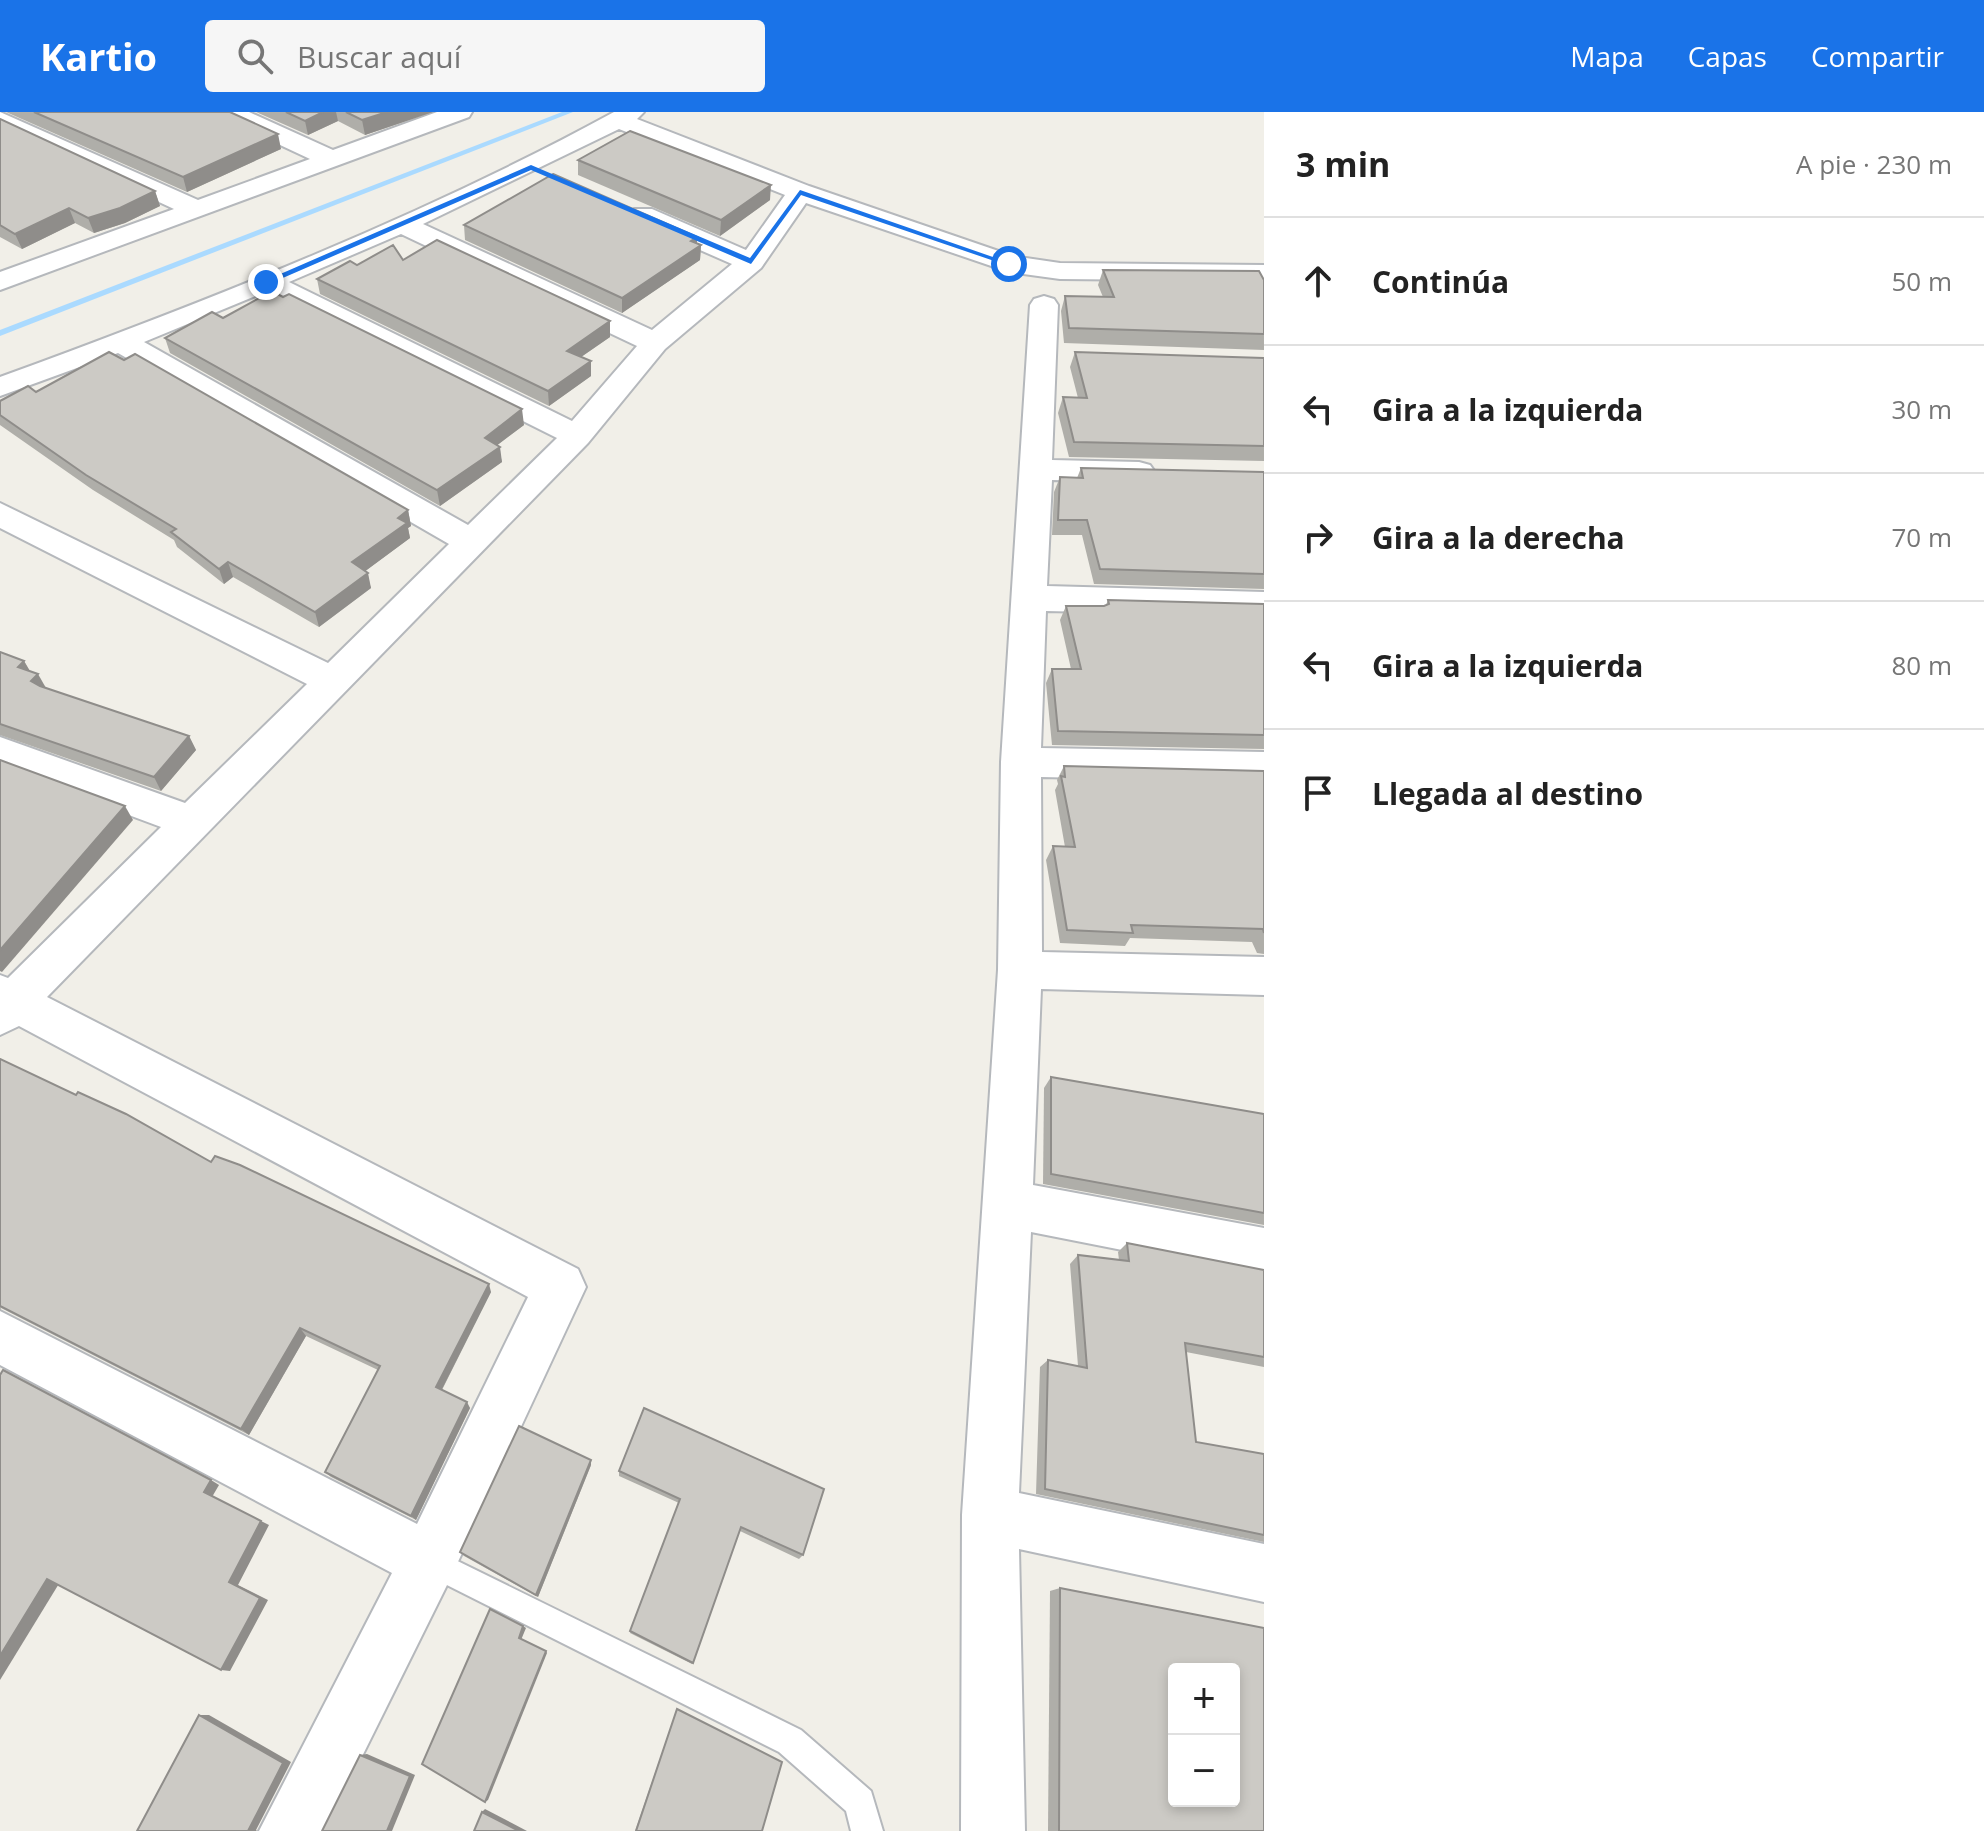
<!DOCTYPE html>
<html lang="es">
<head>
<meta charset="utf-8">
<style>
	:root { --surface:#fff; --page:#f6f6f6; --text:#222; --muted:#767676; --line:#e0e0e0; --accent:#1a73e8 }
	body { margin:0; font-family:"Open Sans",sans-serif; background:var(--page); color:var(--text) }
	.controls { position:absolute; right:24px; bottom:24px; display:grid; overflow:hidden; border-radius:8px; box-shadow:0 4px 12px #0003 }
	.controls button { width:72px; height:72px; display:grid; place-items:center; padding:0; border:0; border-bottom:2px solid var(--line); background:var(--surface); color:var(--text); font:40px sans-serif }
	.stop { position:absolute; width:24px; height:24px; margin:-18px; border:6px solid #1a73e8; border-radius:50%; background:#fff }
	.stop.end { background:#1a73e8; border-color:#fff; box-shadow:0 2px 8px #0008 }
	.list { margin:0; padding:0; list-style:none }
	h2 { display:flex; justify-content:space-between; align-items:center; height:104px; margin:0; padding:0 32px; font-size:34px }
	h2 small { font-size:26px; font-weight:400; color:var(--muted) }
	.list li { display:grid; grid-template-columns:52px 1fr auto; gap:24px; align-items:center; box-sizing:border-box; height:128px; padding:0 32px; border-top:2px solid var(--line) }
	.list b { display:block; font-size:30px; white-space:nowrap }
	.list em { font-size:26px; font-style:normal; color:var(--muted) }
	.icon { flex:none; width:44px; height:44px; fill:none; stroke:currentColor; stroke-width:2; stroke-linecap:round; stroke-linejoin:round }
	.map { position:relative; flex:none; width:1264px; height:1719px; overflow:hidden }
	header { display:flex; align-items:center; gap:48px; box-sizing:border-box; height:112px; padding:0 40px; background:var(--accent); color:#fff }
	header strong { font-size:38px }
	nav { display:flex; gap:44px; margin-inline-start:auto; font-size:28px }
	.search { width:560px; height:72px; background:var(--page); display:flex; align-items:center; gap:20px; box-sizing:border-box; padding:0 28px; border-radius:8px; color:var(--muted); font-size:30px }
	main { display:flex }
	aside { flex:1; background:var(--surface) }
	.map>svg:first-child { display:block }
	.lines { fill:none; stroke-linecap:round; stroke-linejoin:round }
	.stream { fill:#aadaff; fill-rule:evenodd }
	.lane-casing { stroke:#b5b8bc; stroke-width:4 }
	.street-casing { stroke:#b5b8bc; stroke-width:4 }
	.lane { fill:#fff; fill-rule:evenodd }
	.street { fill:#fff; fill-rule:evenodd }
	.wall { fill:#afaea9 }
	.shaded-wall { fill:#8f8d8a }
	.building { fill:#cccac5; stroke:#8f8d8a; stroke-width:2; fill-rule:evenodd }
	.route { fill:#1a73e8 }
</style>
</head>
<body>
<header>
<strong>Kartio</strong>
<div class="search"><svg class="icon" aria-label="search" viewBox="0 0 24 24"><circle cx="10" cy="10" r="6"/><path d="M15 15l6 6"/></svg>Buscar aquí</div>
<nav><a>Mapa</a><a>Capas</a><a>Compartir</a></nav>
</header>
<main>
<div class="map">
<svg width="1264" height="1719" viewBox="0 0 1264 1719">
	<rect width="100%" height="100%" fill="#f1efe8"/>
	<g class="lines">
		<polygon class="stream" points="562,0 573,0 0,224 0,218"/>
		<defs>
			<polygon id="lane" points="429,1435 801,1618 871,1679 883,1719 851,1719 846,1699 779,1640 419,1459 415,1449 419,1439"/>
			<g id="street">
				<polygon points="0,0 198,88 310,47 220,5 217,0 249,0 333,38 437,0 472,0 469,5 0,178 0,160 174,97 0,16"/>
				<path d="M614,0H644L637,7L809,74L1013,144L1060,151L1264,153V169L1060,167L1009,160L806,91L761,156L665,237L588,331L47,885L578,1157L586,1175L449,1469L325,1719H259L392,1461L0,1253V1199L417,1412L528,1185L19,914L0,923V863L8,866L161,715L0,655V625L185,691L307,572L0,416V391L328,551L449,432L118,241L0,284V265C205,190 422,105 614,0ZM619,17L785,83L746,138L652,97H634L630,103L634,109L732,152L652,218L423,112ZM401,122L637,234L572,309L289,170ZM265,180L557,326L468,413L144,230Z"/>
				<polygon points="1044,184 1054,187 1058,193 1052,348 1139,350 1150,353 1155,360 1150,367 1139,370 1052,368 1047,474 1264,480 1264,504 1046,499 1041,636 1264,640 1264,670 1041,665 1042,840 1264,845 1264,883 1041,877 1033,1073 1264,1116 1264,1166 1031,1120 1019,1381 1264,1432 1264,1490 1019,1437 1025,1719 961,1719 962,1403 998,858 1001,650 1030,193 1034,187"/>
			</g>
		</defs>
		<use href="#lane" class="lane-casing"/>
		<use href="#street" class="street-casing"/>
		<use href="#lane" class="lane"/>
		<use href="#street" class="street"/>
	</g>
	<g class="wall">
		<polygon points="6,0 230,0 281,37 187,80"/>
		<polygon points="256,0 433,0 365,23 338,9 308,23"/>
		<polygon points="0,7 155,79 160,94 125,111 94,121 75,111 22,137 0,125"/>
		<polygon points="578,48 770,88 720,124 578,63"/>
		<polygon points="464,113 697,125 697,131 701,133 700,148 622,201 465,128"/>
		<polygon points="403,148 610,225 581,245 591,264 549,294 320,182 317,167 357,153"/>
		<polygon points="1103,158 1264,168 1264,238 1064,231 1061,199 1065,184 1103,185 1098,173"/>
		<polygon points="223,206 524,313 497,333 502,350 440,394 170,241 165,226"/>
		<polygon points="1075,240 1264,246 1264,349 1069,345 1058,301 1063,285 1078,286 1070,255"/>
		<polygon points="36,280 408,398 411,414 408,416 410,426 365,459 371,476 319,515 233,465 224,472 177,435 174,428 93,378 0,313 0,289"/>
		<polygon points="1081,356 1264,360 1264,477 1094,472 1082,423 1052,423 1054,380 1060,365 1077,366"/>
		<polygon points="1108,488 1264,492 1264,637 1052,633 1046,571 1052,557 1071,557 1060,508 1066,494 1104,494 1106,493"/>
		<polygon points="0,540 24,549 30,559 46,576 189,624 196,638 161,679 0,623"/>
		<polygon points="1064,654 1264,659 1264,842 1257,841 1252,830 1130,826 1125,834 1060,831 1046,748 1053,734 1065,735 1055,678 1058,672 1057,668"/>
		<polygon points="0,947 211,1050 491,1180 442,1278 470,1296 416,1408 331,1365 325,1360 378,1258 306,1224 249,1323 1,1196 0,1199"/>
		<polygon points="1051,965 1264,1002 1264,1113 1043,1072 1044,976"/>
		<polygon points="1127,1131 1264,1158 1264,1255 1186,1240 1196,1330 1264,1342 1264,1430 1036,1382 1040,1255 1048,1248 1078,1254 1070,1152 1078,1143 1119,1148 1118,1140"/>
		<polygon points="591,1353 538,1485 464,1444 460,1440"/>
		<polygon points="619,1359 803,1443 799,1447 740,1419 692,1552 630,1521 679,1391 619,1364"/>
		<polygon points="1060,1476 1264,1719 1048,1719 1050,1479"/>
		<polygon points="677,1597 762,1719 635,1719"/>
	</g>
	<g class="shaded-wall">
		<polygon points="323,0 336,0 338,9 308,23 305,9"/>
		<polygon points="387,0 433,0 365,23 362,8"/>
		<polygon points="278,22 281,37 187,80 183,65"/>
		<polygon points="771,73 770,88 720,124 721,108"/>
		<polygon points="155,79 160,94 125,111 94,121 88,106"/>
		<polygon points="69,96 75,111 22,137 15,122"/>
		<polygon points="697,125 697,136 701,133 700,148 622,201 622,186"/>
		<polygon points="610,209 610,225 568,254 567,239"/>
		<polygon points="591,249 591,264 549,294 548,279"/>
		<polygon points="522,297 524,313 487,341 485,326"/>
		<polygon points="500,335 502,350 440,394 437,378"/>
		<polygon points="408,398 411,414 408,416 410,426 356,466 352,450 398,406"/>
		<polygon points="228,450 233,465 224,472 219,457"/>
		<polygon points="368,461 371,476 319,515 315,500"/>
		<polygon points="24,549 32,563 18,555"/>
		<polygon points="38,562 46,576 39,583 31,569"/>
		<polygon points="189,624 196,638 161,679 154,665"/>
		<polygon points="125,694 133,708 2,860 0,859 0,838"/>
		<polygon points="489,1172 491,1180 440,1281 436,1275"/>
		<polygon points="300,1216 306,1224 249,1323 241,1317"/>
		<polygon points="467,1290 470,1296 416,1408 411,1404"/>
		<polygon points="591,1348 591,1353 538,1485 536,1483"/>
		<polygon points="211,1368 219,1373 212,1385 204,1380"/>
		<polygon points="261,1409 269,1413 238,1473 268,1488 230,1559 221,1558 229,1470"/>
		<polygon points="47,1467 60,1470 0,1568 0,1544"/>
		<polygon points="523,1514 526,1516 521,1528 519,1526"/>
		<polygon points="546,1539 547,1541 488,1688 485,1690"/>
		<polygon points="199,1603 209,1603 291,1650 256,1718 257,1719 248,1719"/>
		<polygon points="367,1642 415,1663 392,1719 387,1719 360,1643"/>
		<polygon points="485,1697 527,1719 519,1719 482,1700"/>
	</g>
	<g class="building">
		<polygon points="34,0 230,0 278,22 183,65"/>
		<polygon points="286,0 323,0 305,9"/>
		<polygon points="346,0 387,0 362,8"/>
		<polygon points="0,7 155,79 120,96 88,106 69,96 15,122 0,113"/>
		<polygon points="630,19 771,73 721,108 578,48"/>
		<polygon points="553,62 697,125 691,129 701,133 622,186 464,113"/>
		<polygon points="437,128 610,209 567,239 591,249 548,279 317,167 350,149 357,153 393,133 403,148"/>
		<polygon points="1103,158 1259,159 1264,168 1264,222 1069,216 1065,184 1114,185"/>
		<polygon points="272,179 283,185 289,182 522,297 485,326 500,335 437,378 165,226 212,200 223,206"/>
		<polygon points="109,240 124,248 135,242 408,398 398,406 407,411 352,450 368,461 315,500 228,450 219,457 171,420 176,417 86,363 0,303 0,289 28,274 36,280"/>
		<polygon points="1075,240 1264,246 1264,334 1074,330 1063,285 1087,286"/>
		<polygon points="1081,356 1264,360 1264,462 1100,457 1087,408 1058,408 1060,365 1083,366"/>
		<polygon points="1108,488 1264,492 1264,623 1058,619 1052,557 1081,557 1066,494 1104,494 1109,492"/>
		<polygon points="0,540 24,549 18,555 38,562 31,569 40,574 189,624 154,665 0,612"/>
		<polygon points="0,648 125,694 0,838"/>
		<polygon points="1064,654 1264,659 1264,821 1263,817 1131,813 1133,821 1067,818 1053,734 1075,735 1061,664 1065,665"/>
		<polygon points="0,947 76,983 78,980 126,1002 211,1050 215,1044 240,1053 489,1172 436,1275 467,1290 411,1404 325,1360 380,1254 300,1216 241,1317 0,1194"/>
		<polygon points="1051,965 1264,1002 1264,1101 1051,1062"/>
		<polygon points="1127,1131 1264,1158 1264,1245 1185,1231 1196,1330 1264,1342 1264,1423 1045,1377 1048,1248 1087,1256 1078,1143 1129,1149"/>
		<polygon points="3,1258 211,1368 204,1380 261,1409 229,1470 260,1486 221,1558 47,1467 0,1544 0,1263"/>
		<polygon points="644,1296 824,1377 803,1443 741,1415 693,1551 630,1519 680,1387 619,1359"/>
		<polygon points="519,1314 591,1348 536,1483 460,1440"/>
		<path d="M1060,1476L1264,1516V1719H1059ZM1174,1557H1234V1689H1174Z"/>
		<polygon points="490,1497 523,1514 519,1526 546,1539 485,1690 422,1652"/>
		<polygon points="677,1597 782,1650 762,1719 636,1719"/>
		<polygon points="199,1603 283,1651 248,1719 137,1719"/>
		<polygon points="360,1643 410,1664 387,1719 322,1719"/>
		<polygon points="482,1700 519,1719 474,1719"/>
	</g>
	<polygon class="route" points="531,53 750,146 800,78 1013,152 1006,153 801,83 751,152 531,58 269,172 262,170"/>
</svg>
<div class="controls">
<button>+</button>
<button>−</button>
</div>
<div class="stop" style="left:1009px;top:152px"></div>
<div class="stop end" style="left:266px;top:170px"></div>
</div>
<aside>
<h2>3 min<small>A pie · 230 m</small></h2>
<ul class="list">
<li><svg class="icon" aria-label="ahead" viewBox="0 0 24 24"><path d="M12 20V5M6 11l6-6 6 6"/></svg><div><b>Continúa</b></div><em>50 m</em></li>
<li><svg class="icon" aria-label="left" viewBox="0 0 24 24"><path d="M17 20v-9H6M10 6l-5 5 5 5"/></svg><div><b>Gira a la izquierda</b></div><em>30 m</em></li>
<li><svg class="icon" aria-label="right" viewBox="0 0 24 24"><path d="M7 20v-9h11M14 6l5 5-5 5"/></svg><div><b>Gira a la derecha</b></div><em>70 m</em></li>
<li><svg class="icon" aria-label="left" viewBox="0 0 24 24"><path d="M17 20v-9H6M10 6l-5 5 5 5"/></svg><div><b>Gira a la izquierda</b></div><em>80 m</em></li>
<li><svg class="icon" aria-label="arrive" viewBox="0 0 24 24"><path d="M6 21V4h12l-3 4 3 4H6"/></svg><div><b>Llegada al destino</b></div></li>
</ul>
</aside>
</main>
</body>
</html>
